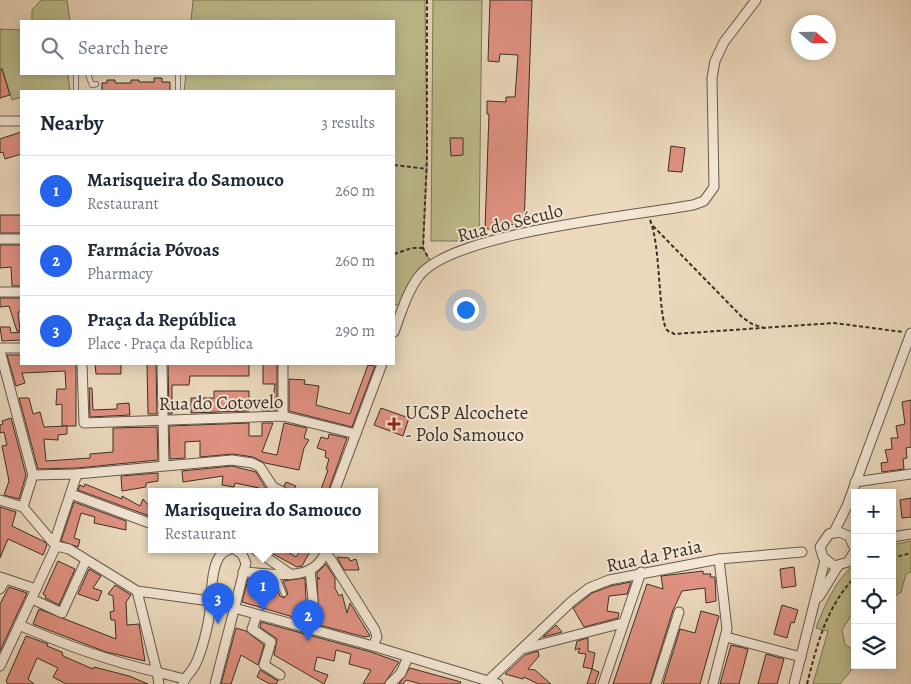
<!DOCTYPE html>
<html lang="en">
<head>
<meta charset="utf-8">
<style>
	:root { --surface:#fff; --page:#f2f2f3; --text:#1f2937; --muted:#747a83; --line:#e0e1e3; --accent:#2563eb }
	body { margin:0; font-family:Alegreya,serif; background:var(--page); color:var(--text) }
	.controls { position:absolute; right:15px; bottom:15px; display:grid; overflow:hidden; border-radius:0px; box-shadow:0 2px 12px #0003 }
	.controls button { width:45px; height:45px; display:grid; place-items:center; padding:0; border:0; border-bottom:1px solid var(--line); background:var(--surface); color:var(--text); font:25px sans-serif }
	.compass { position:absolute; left:791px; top:15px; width:45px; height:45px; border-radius:50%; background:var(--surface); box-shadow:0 2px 12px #0003; rotate:110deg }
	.you { position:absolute; left:465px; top:309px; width:18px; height:18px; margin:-12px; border:4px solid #fff; border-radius:50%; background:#1a73e8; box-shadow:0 0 0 8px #1a73e833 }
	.badge { display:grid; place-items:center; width:32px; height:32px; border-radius:50%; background:var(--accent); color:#fff; font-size:16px; font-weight:700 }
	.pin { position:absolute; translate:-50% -41px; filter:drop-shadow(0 1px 2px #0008) }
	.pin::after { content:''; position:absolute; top:26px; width:18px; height:15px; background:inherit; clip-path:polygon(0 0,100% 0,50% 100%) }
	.popup { position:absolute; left:148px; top:488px; width:230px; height:65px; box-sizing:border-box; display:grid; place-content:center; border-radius:0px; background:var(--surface); filter:drop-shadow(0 1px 4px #0005); font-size:16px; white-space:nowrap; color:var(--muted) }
	.popup b { font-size:19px; color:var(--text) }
	.popup::after { content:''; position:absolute; left:50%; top:100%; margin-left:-10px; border:10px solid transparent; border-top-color:var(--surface) }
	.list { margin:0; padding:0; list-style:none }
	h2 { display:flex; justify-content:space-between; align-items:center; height:65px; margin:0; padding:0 20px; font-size:21px }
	h2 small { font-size:16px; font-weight:400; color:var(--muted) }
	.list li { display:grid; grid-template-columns:32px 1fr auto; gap:15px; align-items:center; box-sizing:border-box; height:70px; padding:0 20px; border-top:1px solid var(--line) }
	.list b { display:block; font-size:19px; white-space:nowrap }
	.list p { margin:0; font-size:16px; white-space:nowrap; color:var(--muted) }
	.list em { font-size:16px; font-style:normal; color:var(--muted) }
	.icon { flex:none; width:28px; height:28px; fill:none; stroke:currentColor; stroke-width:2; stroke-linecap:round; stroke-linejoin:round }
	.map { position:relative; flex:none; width:911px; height:684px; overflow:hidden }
	.search { position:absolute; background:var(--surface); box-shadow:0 2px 12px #0003; left:20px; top:20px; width:375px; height:55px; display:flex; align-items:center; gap:12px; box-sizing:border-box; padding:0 18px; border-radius:0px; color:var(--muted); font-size:19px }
	.panel { position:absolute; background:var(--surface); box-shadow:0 2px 12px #0003; left:20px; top:90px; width:375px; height:275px; border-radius:0px }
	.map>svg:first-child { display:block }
	.green { fill:#bebd8d; stroke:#7c775a }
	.building { fill:#e19282; stroke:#393127 }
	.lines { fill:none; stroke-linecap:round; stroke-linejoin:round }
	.lane-casing { stroke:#665b4c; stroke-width:6 }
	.street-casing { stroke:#665b4c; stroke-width:11 }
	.path { stroke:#393127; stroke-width:2; stroke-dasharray:4 2.5; stroke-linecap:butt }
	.lane { stroke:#f3e6d4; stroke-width:4.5 }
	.street { stroke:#f3e6d4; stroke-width:9 }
	.poi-dot { fill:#8f2418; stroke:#f3e6d4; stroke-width:2 }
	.labels { text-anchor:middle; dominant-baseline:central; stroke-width:4; stroke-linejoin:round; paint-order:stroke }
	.street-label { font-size:19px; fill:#393127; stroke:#f3e6d4 }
	.poi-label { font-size:19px; fill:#393127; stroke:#f3e6d4; text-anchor:start }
</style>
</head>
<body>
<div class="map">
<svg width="911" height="684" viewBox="0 0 911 684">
	<rect width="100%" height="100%" fill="#ecd9bd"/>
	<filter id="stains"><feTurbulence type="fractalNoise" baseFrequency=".004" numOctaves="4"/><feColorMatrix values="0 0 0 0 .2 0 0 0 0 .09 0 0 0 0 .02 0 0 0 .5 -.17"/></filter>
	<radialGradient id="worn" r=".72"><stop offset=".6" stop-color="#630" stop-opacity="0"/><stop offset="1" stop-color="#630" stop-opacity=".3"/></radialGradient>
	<g class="green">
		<polygon points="41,0 67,0 70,21 32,21 32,10"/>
		<polygon points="193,0 425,0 427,169 423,248 432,265 419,275 404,305 394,305 394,91 184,91 186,74 394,74 394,21 191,21"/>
		<polygon points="433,0 482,0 479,241 431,241"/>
		<polygon points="0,29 21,30 21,74 68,74 70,91 21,91 21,97 12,100 2,68 0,68"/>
		<polygon points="911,541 911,572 906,574 901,592 892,598 892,545"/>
		<path d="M855,564V609L842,630L845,644L854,651V667L840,684H813L828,631L816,628C824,606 836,579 855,564Z"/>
	</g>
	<g class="building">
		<polygon points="490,0 532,0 524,225 496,224 496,229 485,229 489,114 487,114 487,101 506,102 506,97 515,97 518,55 500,54 499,62 488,61"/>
		<polygon points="2,69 10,95 0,98 0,70"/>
		<polygon points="154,78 162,78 162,82 170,82 170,91 102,91 102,83 107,83 107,80 115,80 115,83 131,83 131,80 139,80 139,82 154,82"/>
		<polygon points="21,132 21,154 5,159 3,152 0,153 0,139"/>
		<polygon points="450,138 463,138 463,155 451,156"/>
		<polygon points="671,146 685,148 682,172 668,171"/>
		<rect x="0" y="215" width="21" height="18"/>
		<polygon points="0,245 21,245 21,286 12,286 11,267 0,268"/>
		<polygon points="0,298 21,298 21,312 18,312 20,331 17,331 9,306 0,307"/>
		<polygon points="0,327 10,327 11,333 21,332 21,340 2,341"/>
		<polygon points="7,355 21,355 21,364 76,364 76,426 62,426 62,404 56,405 57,389 66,389 65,371 22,373 25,383 16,386"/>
		<polygon points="95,364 121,364 121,374 96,374"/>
		<polygon points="147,364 156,364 157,414 148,414"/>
		<polygon points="168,364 249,364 249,376 190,376 189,385 172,385 172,414 169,414"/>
		<polygon points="263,364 277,364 277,410 262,410 262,400 273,399 275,384 263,384"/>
		<polygon points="368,365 375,366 352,427 289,411 289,379 305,380 304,384 319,386 316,405 350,414"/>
		<polygon points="89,388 92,388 93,410 117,409 117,404 129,403 130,415 90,417"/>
		<polygon points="214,391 249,391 249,411 191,413 191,398 214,398"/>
		<polygon points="19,398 29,398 33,414 40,412 44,427 67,426 67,434 58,435 58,440 44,439 46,461 90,458 90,454 113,452 113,428 157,427 158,460 77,468 38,469"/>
		<polygon points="911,400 911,447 906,448 907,458 903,459 904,469 882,472 881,463 888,462 885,450 892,449 891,438 898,438 896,426 905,424 902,402"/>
		<polygon points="381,408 409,418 403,436 374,425"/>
		<polygon points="11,418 26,475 19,499 4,495 9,481 2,446 7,445 4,432 0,433 0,425 3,424 2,421"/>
		<polygon points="249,423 249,436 262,436 262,423 273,423 262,452 277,455 284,423 307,428 304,438 309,440 304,448 299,470 265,463 253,457 233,454 200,457 200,441 185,442 185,458 170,459 169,426"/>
		<polygon points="329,434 347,438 328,492 320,492 328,470 326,469 329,459 325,457 326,451 317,448 321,437 328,439"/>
		<polygon points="232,466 256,472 267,490 266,492 255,492 259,488 235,483 234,487 222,485 223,476 183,482 182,471"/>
		<polygon points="158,473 158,481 146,483 146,487 122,491 121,476"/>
		<polygon points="286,482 296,486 293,492 289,492 284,486"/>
		<polygon points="85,484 122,499 122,496 140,506 143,499 152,509 152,517 78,490 80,485 84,487"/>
		<polygon points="911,498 911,517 902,518 900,500"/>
		<polygon points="74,502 126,521 126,530 94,523 95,517 81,513 74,538 80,540 78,547 61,541"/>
		<polygon points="0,507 16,512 12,526 45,542 47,545 43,555 8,539 0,558"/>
		<polygon points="266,550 285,550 296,557 301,550 311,550 302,566 297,567"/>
		<polygon points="337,557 349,558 350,561 356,559 359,570 344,570"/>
		<polygon points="58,561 75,569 59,605 45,598 46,596 43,594"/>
		<polygon points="326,564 335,578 335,588 339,596 342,594 347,613 350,603 370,636 365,637 319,625 317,578 320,579 317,577 317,573"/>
		<polygon points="794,567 796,586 782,588 780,569"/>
		<polygon points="89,569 101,576 93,588 102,591 98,601 78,594"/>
		<polygon points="703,571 703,574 711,574 710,577 715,577 716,601 706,603 705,588 682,591 673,610 650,684 613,684 647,584 663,589 661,576"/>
		<polygon points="305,578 307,621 242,602 248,579 264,583 265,580 274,581 280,596 284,598 288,594 283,581"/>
		<polygon points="631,582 627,594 609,596 607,611 619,613 618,618 584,627 573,608 576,606 592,593 611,586"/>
		<polygon points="115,585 131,595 126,602 127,625 139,624 145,661 106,652 33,624 39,609 116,639 115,620 111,620 110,612 114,611 113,596 108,594"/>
		<polygon points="9,587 27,593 0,651 0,604"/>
		<polygon points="782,605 798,610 794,623 791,622 787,638 774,634"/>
		<polygon points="701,611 719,616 700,684 663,684 680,629 695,633"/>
		<polygon points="261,622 371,652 399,662 384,684 363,684 371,670 349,664 351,654 336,650 334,661 317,657 314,670 328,675 324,684 274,655 277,639 260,627"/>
		<polygon points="556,625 562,632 543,637"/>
		<polygon points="236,628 246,631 264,645 258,665 241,655 231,684 221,684"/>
		<polygon points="26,636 48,644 47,646 62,652 63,656 93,669 94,667 129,676 148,684 66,684 53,677 58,668 37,658 28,679 34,684 8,684 6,681"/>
		<polygon points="588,638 588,651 595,653 592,669 583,667 586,654 578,653 580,648 575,650 577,641"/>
		<polygon points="731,645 748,649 739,684 720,684"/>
		<polygon points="538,651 539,656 528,669 535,670 551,684 538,684 524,677 523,679 505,674 525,655"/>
		<polygon points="766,654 784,659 777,684 758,684"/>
		<polygon points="410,668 461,682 460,684 421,684 406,680 403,684 399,684"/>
		<polygon points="592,669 599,672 595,684 587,684"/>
		<polygon points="260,670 278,681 276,684 270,684 257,677"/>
	</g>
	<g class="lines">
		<defs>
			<g id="lane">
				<polyline points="76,74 76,91"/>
				<polyline points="88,74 92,85 96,84"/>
				<polyline points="178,91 178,74"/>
				<polyline points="276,575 284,594"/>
			</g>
			<g id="street">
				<polyline points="0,121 21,121"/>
				<polyline points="0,239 21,239"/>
				<polyline points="0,292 21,292"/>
				<path d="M394,332C401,313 407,292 419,276C454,232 634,216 693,205L704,201L714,187L712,78L715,61L724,42L756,0"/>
				<polyline points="0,348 21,348"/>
				<polyline points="0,351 33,475"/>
				<polyline points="82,364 84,423 283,416 356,434"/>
				<polyline points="162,364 164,465"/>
				<polyline points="283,416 283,364"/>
				<polyline points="77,474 232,460 252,463 260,467 273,487 283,492"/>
				<polyline points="33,475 23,507 56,546 69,549 137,591 210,601"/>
				<polyline points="33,475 77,474 54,543"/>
				<polyline points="855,482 911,474"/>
				<polyline points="334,492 382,364"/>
				<polyline points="71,494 152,524"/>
				<polyline points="0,500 23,507"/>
				<polyline points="834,532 847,506 911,333"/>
				<polyline points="892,537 911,534"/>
				<polyline points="855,549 849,536 839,532 829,534 820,547 823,557 834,566 848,562 855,551"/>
				<polyline points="256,550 290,574"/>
				<polyline points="326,552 375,630 377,637 373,646"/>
				<polyline points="310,570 313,600 313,630"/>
				<path d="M243,572C271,573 315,585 326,550"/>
				<polyline points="0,577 36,589"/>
				<polyline points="0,589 6,579"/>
				<polyline points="819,597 838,566"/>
				<polyline points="32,599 62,613 86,560"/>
				<polyline points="234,608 373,646 498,684"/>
				<polyline points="257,615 252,629 271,642 264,665 280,675"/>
				<path d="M19,625C65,645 108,661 157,672L137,591"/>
				<polyline points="726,637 801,657"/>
				<polyline points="522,649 623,623"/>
				<polyline points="0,666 56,546"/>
				<polyline points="488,681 572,601 589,588 609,580 719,559 802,552"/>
				<polyline points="159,684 157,672 184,679"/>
				<path d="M183,684C185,676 192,672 195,665C202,652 209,623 210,609C212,594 210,555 228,550"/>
				<polyline points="215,684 246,563 242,554 236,550"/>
				<polyline points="390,684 401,673 408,657"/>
				<polyline points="603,684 641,572"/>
				<polyline points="656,684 679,612"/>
				<polyline points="713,684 727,629 719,559"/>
				<polyline points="794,684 825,560"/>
			</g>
		</defs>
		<use href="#lane" class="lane-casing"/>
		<use href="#street" class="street-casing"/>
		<g class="path">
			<polyline points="427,0 427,157 423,248 429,259"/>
			<polyline points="394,165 427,169"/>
			<path d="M650,220C661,246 658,318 667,330C669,332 672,332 674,334L834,323L903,332"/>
			<polyline points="653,226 742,317 752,324 764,328"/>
			<polyline points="394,254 412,248 423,248"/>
			<polyline points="892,558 911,553"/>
			<path d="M807,684C817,645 826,607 855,577"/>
		</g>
		<use href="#lane" class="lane"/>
		<use href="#street" class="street"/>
	</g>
	<path class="poi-dot" d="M391.5 416.5h5v5h5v5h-5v5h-5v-5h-5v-5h5z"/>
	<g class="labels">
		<g class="street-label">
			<text transform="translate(510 223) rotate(-14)">Rua do Século</text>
			<text transform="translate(221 403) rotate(-1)">Rua do Cotovelo</text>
			<text transform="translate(654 556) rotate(-12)">Rua da Praia</text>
		</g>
		<g class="poi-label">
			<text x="405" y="413">UCSP Alcochete<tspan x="405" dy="22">- Polo Samouco</tspan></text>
		</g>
	</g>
	<rect width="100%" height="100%" filter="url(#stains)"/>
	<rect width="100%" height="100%" fill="url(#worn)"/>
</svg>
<div class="controls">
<button>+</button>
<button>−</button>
<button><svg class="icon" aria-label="locate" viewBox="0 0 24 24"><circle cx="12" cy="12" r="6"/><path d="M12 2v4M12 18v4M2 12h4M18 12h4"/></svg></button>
<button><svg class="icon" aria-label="layers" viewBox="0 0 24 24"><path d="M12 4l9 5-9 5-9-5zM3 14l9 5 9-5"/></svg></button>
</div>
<svg class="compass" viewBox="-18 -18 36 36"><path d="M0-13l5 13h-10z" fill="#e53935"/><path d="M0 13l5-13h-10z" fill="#747a83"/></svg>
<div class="you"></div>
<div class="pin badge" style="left:263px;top:611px">1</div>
<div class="popup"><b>Marisqueira do Samouco</b>Restaurant</div>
<div class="pin badge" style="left:308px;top:641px">2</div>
<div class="pin badge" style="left:218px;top:624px">3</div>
<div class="search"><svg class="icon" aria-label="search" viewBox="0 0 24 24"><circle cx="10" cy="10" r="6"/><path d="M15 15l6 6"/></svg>Search here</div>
<section class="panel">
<h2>Nearby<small>3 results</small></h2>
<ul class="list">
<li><span class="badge">1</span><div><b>Marisqueira do Samouco</b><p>Restaurant</p></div><em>260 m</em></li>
<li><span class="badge">2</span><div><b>Farmácia Póvoas</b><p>Pharmacy</p></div><em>260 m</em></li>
<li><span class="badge">3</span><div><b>Praça da República</b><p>Place · Praça da República</p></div><em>290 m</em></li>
</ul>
</section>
</div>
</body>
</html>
